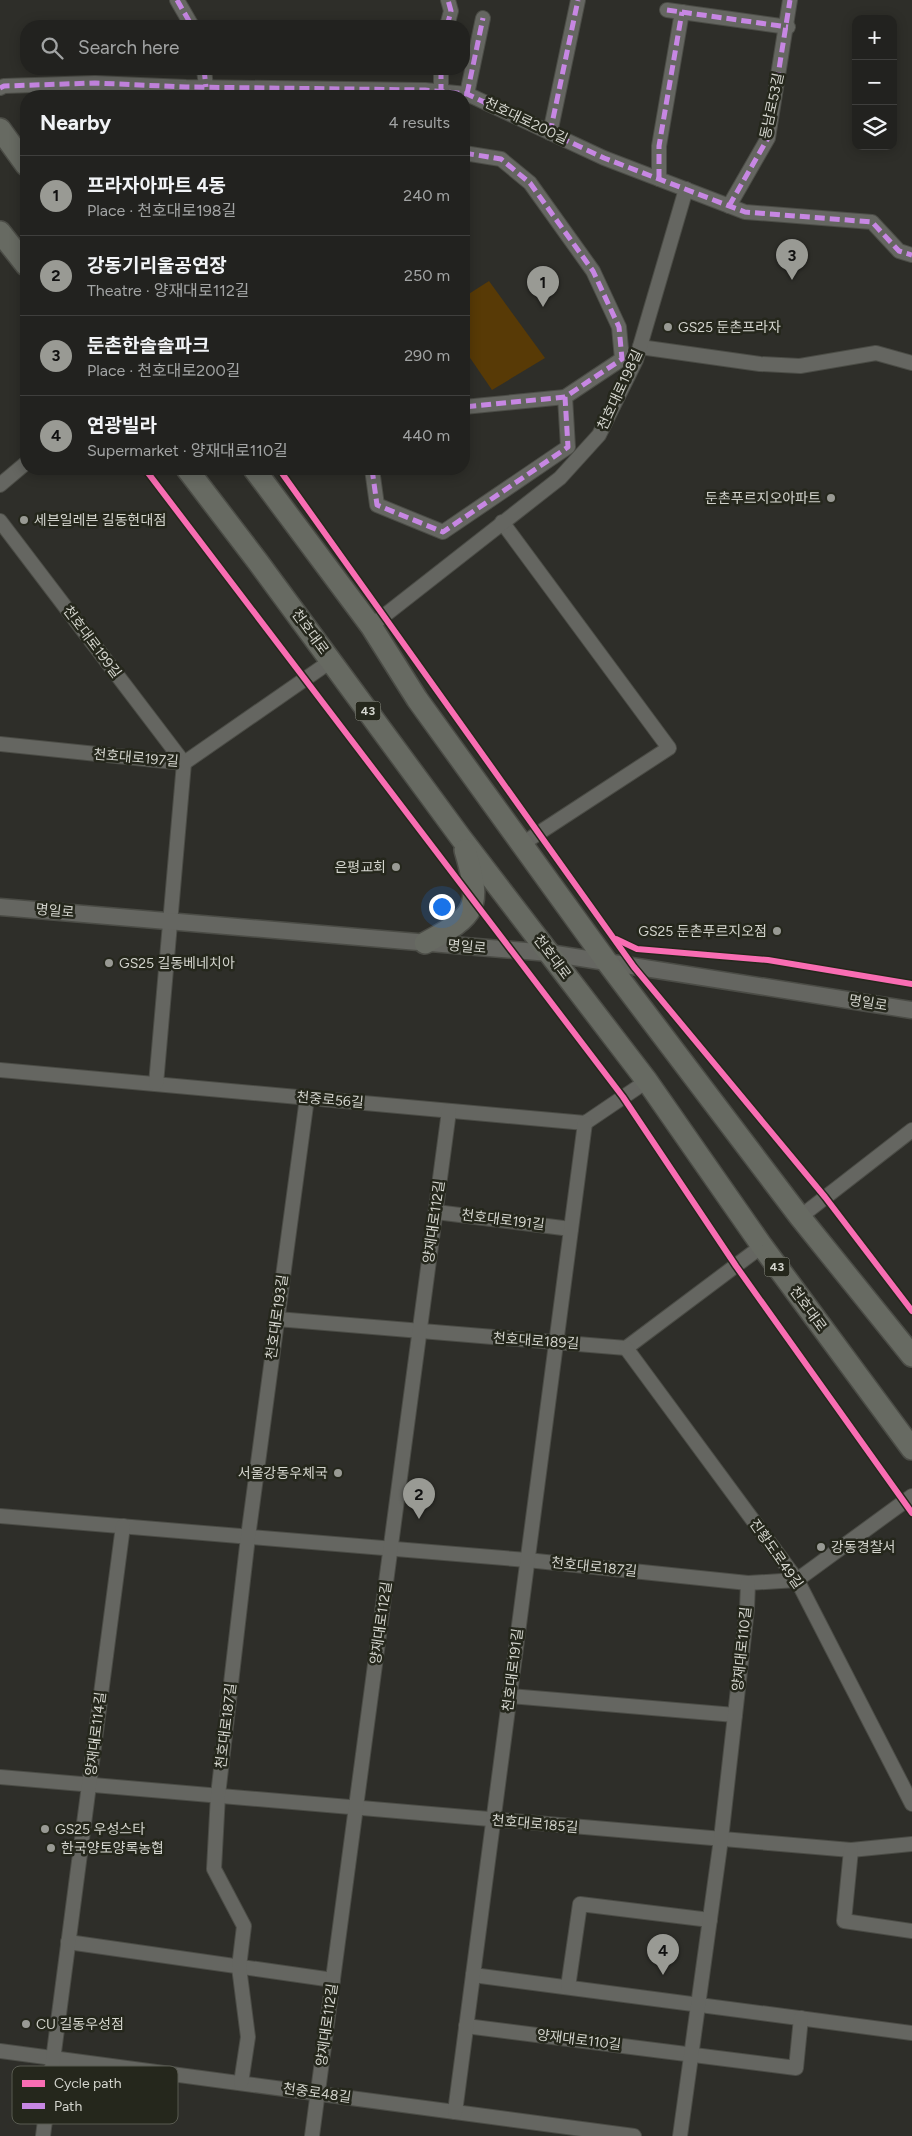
<!DOCTYPE html>
<html lang="en">
<head>
<meta charset="utf-8">
<style>
	:root { --surface:#22221f; --page:#2e2f2c; --text:#f1f3f6; --muted:#a2a4a4; --line:#3f3f3d; --accent:#999a94 }
	body { margin:0; font-family:Figtree,"Noto Sans KR",sans-serif; background:var(--page); color:var(--text) }
	.controls { position:absolute; right:15px; top:15px; display:grid; overflow:hidden; border-radius:10px; box-shadow:0 2px 12px #0003 }
	.controls button { width:45px; height:45px; display:grid; place-items:center; padding:0; border:0; border-bottom:1px solid var(--line); background:var(--surface); color:var(--text); font:25px sans-serif }
	.you { position:absolute; left:441px; top:906px; width:18px; height:18px; margin:-12px; border:4px solid #fff; border-radius:50%; background:#1a73e8; box-shadow:0 0 0 8px #1a73e833 }
	.badge { display:grid; place-items:center; width:32px; height:32px; border-radius:50%; background:var(--accent); color:#111; font-size:16px; font-weight:700 }
	.pin { position:absolute; translate:-50% -41px; filter:drop-shadow(0 1px 2px #0008) }
	.pin::after { content:''; position:absolute; top:26px; width:18px; height:15px; background:inherit; clip-path:polygon(0 0,100% 0,50% 100%) }
	.list { margin:0; padding:0; list-style:none }
	h2 { display:flex; justify-content:space-between; align-items:center; height:65px; margin:0; padding:0 20px; font-size:21px }
	h2 small { font-size:16px; font-weight:400; color:var(--muted) }
	.list li { display:grid; grid-template-columns:32px 1fr auto; gap:15px; align-items:center; box-sizing:border-box; height:80px; padding:0 20px; border-top:1px solid var(--line) }
	.list b { display:block; font-size:19px; white-space:nowrap }
	.list p { margin:0; font-size:16px; white-space:nowrap; color:var(--muted) }
	.list em { font-size:16px; font-style:normal; color:var(--muted) }
	.icon { flex:none; width:28px; height:28px; fill:none; stroke:currentColor; stroke-width:2; stroke-linecap:round; stroke-linejoin:round }
	.map { position:relative; flex:none; width:912px; height:2136px; overflow:hidden }
	.search { position:absolute; background:var(--surface); box-shadow:0 2px 12px #0003; left:20px; top:20px; width:450px; height:55px; display:flex; align-items:center; gap:12px; box-sizing:border-box; padding:0 18px; border-radius:20px; color:var(--muted); font-size:19px }
	.panel { position:absolute; background:var(--surface); box-shadow:0 2px 12px #0003; left:20px; top:90px; width:450px; height:385px; border-radius:20px }
	.map>svg:first-child { display:block }
	.green { fill:#583a06 }
	.lines { fill:none; stroke-linecap:round; stroke-linejoin:round }
	.minor-casing { stroke:#4b4c46; stroke-width:16 }
	.tertiary-casing { stroke:#4b4c46; stroke-width:19 }
	.primary-casing { stroke:#4b4c46; stroke-width:24 }
	.minor { stroke:#656661; stroke-width:14 }
	.tertiary { stroke:#656661; stroke-width:16 }
	.primary { stroke:#676a62; stroke-width:21 }
	.quiet { stroke:#c787e3; stroke-width:5; stroke-dasharray:10 5; stroke-linecap:butt }
	.cycleway-casing { stroke:#25271c; stroke-width:9 }
	.cycleway { stroke:#f96db3; stroke-width:6 }
	.poi-dot { fill:#999a94; stroke:#25271c; stroke-width:2 }
	.labels { text-anchor:middle; dominant-baseline:central; stroke-width:5; stroke-linejoin:round; paint-order:stroke }
	.shield { fill:#25271c; stroke:#9fa098; stroke-width:1 }
	.shield-label { font-size:12px; font-weight:bold; fill:#d3d4cd }
	.street-label { font-size:14px; fill:#d3d4cd; stroke:#25271c }
	.poi-label { font-size:14px; fill:#d3d4cd; stroke:#25271c; text-anchor:start }
	.key { fill:#25271c; stroke:#595b51; stroke-width:1 }
	.key-label { font-size:14px; fill:#d3d4cd }
</style>
</head>
<body>
<div class="map">
<svg width="912" height="2136" viewBox="0 0 912 2136">
	<rect width="100%" height="100%" fill="#2e2e29"/>
	<polygon class="green" points="489,281 545,358 492,390 464,349 464,297"/>
	<g class="lines">
		<defs>
			<g id="minor">
				<polyline points="177,0 192,26"/>
				<polyline points="667,10 788,27"/>
				<polyline points="447,26 451,11 448,0"/>
				<polyline points="204,69 206,87"/>
				<polyline points="441,69 441,91"/>
				<polyline points="0,88 4,86 95,83 186,87 425,90 467,94 604,158 745,212 872,222 899,251 912,255"/>
				<polyline points="467,94 483,18"/>
				<polyline points="550,133 578,0"/>
				<polyline points="464,153 501,159 530,183 593,271 619,327 622,359 565,397 464,407"/>
				<polyline points="659,179 659,146 682,12"/>
				<polyline points="729,206 768,138 790,0"/>
				<polyline points="640,347 760,364 800,366 876,353 912,363"/>
				<polyline points="372,469 377,505 443,532 568,447 565,397"/>
				<polyline points="0,485 26,463"/>
				<polyline points="0,521 184,763"/>
				<polyline points="502,522 669,748 522,844"/>
				<polyline points="371,626 560,478 599,435 636,360 686,189"/>
				<polyline points="0,744 184,763 331,661"/>
				<polyline points="0,1070 585,1123 647,1081"/>
				<polyline points="156,1084 184,763"/>
				<polyline points="436,1212 571,1229"/>
				<polyline points="800,1217 912,1130"/>
				<polyline points="277,1319 626,1348 762,1246"/>
				<polyline points="626,1348 797,1580 912,1804"/>
				<polyline points="0,1516 527,1560 748,1583 797,1580 912,1496"/>
				<polyline points="510,1696 735,1715"/>
				<polyline points="0,1777 851,1850 912,1844"/>
				<polyline points="851,1850 844,1921 912,1931"/>
				<polyline points="68,1942 333,1980"/>
				<polyline points="473,1975 912,2033"/>
				<polyline points="568,1987 580,1904 710,1920"/>
				<polyline points="466,2026 796,2068 801,2018"/>
				<polyline points="0,2051 634,2136"/>
				<polyline points="241,2083 248,2037 239,1967 244,1926 214,1869 218,1795 248,1537 307,1098"/>
				<polyline points="455,2112 585,1123"/>
				<polyline points="43,2136 123,1526"/>
				<polyline points="312,2136 449,1111"/>
				<polyline points="680,2136 721,1839 747,1609 748,1583"/>
			</g>
			<polyline id="tertiary" points="0,907 549,953 912,1010"/>
			<g id="primary">
				<polyline points="0,129 26,165"/>
				<polyline points="0,232 26,265"/>
				<polyline points="187,469 258,562 461,838 647,1081 762,1246 912,1449"/>
				<polyline points="254,469 371,626 417,699 607,962 800,1217 912,1356"/>
				<path d="M425,943C477,915 482,908 465,850"/>
			</g>
		</defs>
		<use href="#minor" class="minor-casing"/>
		<use href="#tertiary" class="tertiary-casing"/>
		<use href="#primary" class="primary-casing"/>
		<use href="#minor" class="minor"/>
		<use href="#tertiary" class="tertiary"/>
		<use href="#primary" class="primary"/>
		<g class="quiet">
			<polyline points="177,0 192,26"/>
			<polyline points="667,10 788,27"/>
			<polyline points="447,26 451,11 448,0"/>
			<polyline points="204,69 206,87"/>
			<polyline points="441,69 441,91"/>
			<polyline points="0,88 4,86 95,83 186,87 425,90 467,94 604,158 745,212 872,222 899,251 912,255"/>
			<polyline points="467,94 483,18"/>
			<polyline points="550,133 578,0"/>
			<polyline points="464,153 501,159 530,183 593,271 619,327 622,359 565,397 464,407"/>
			<polyline points="659,179 659,146 682,12"/>
			<polyline points="729,206 768,138 790,0"/>
			<polyline points="372,469 377,505 443,532 568,447 565,397"/>
		</g>
		<defs>
			<g id="cycleway">
				<polyline points="145,469 623,1097 736,1266 912,1513"/>
				<polyline points="279,469 634,967 825,1197 912,1311"/>
				<polyline points="616,939 637,949 768,960 912,984"/>
			</g>
		</defs>
		<use href="#cycleway" class="cycleway-casing"/>
		<use href="#cycleway" class="cycleway"/>
	</g>
	<g class="poi-dot">
		<circle cx="668" cy="327" r="5"/>
		<circle cx="831" cy="498" r="5"/>
		<circle cx="24" cy="520" r="5"/>
		<circle cx="396" cy="867" r="5"/>
		<circle cx="777" cy="931" r="5"/>
		<circle cx="109" cy="963" r="5"/>
		<circle cx="338" cy="1473" r="5"/>
		<circle cx="821" cy="1547" r="5"/>
		<circle cx="45" cy="1829" r="5"/>
		<circle cx="51" cy="1848" r="5"/>
		<circle cx="26" cy="2024" r="5"/>
	</g>
	<g class="labels">
		<g class="shield">
			<rect x="355.5" y="701.5" width="25" height="19" rx="4"/>
			<rect x="764.5" y="1257.5" width="25" height="19" rx="4"/>
		</g>
		<g class="shield-label">
			<text x="368" y="711">43</text>
			<text x="777" y="1267">43</text>
		</g>
		<g class="street-label">
			<text transform="translate(772 106) rotate(-78)">동남로53길</text>
			<text transform="translate(526 121) rotate(25)">천호대로200길</text>
			<text transform="translate(620 390) rotate(-65)">천호대로198길</text>
			<text transform="translate(310 632) rotate(54)">천호대로</text>
			<text transform="translate(92 642) rotate(53)">천호대로199길</text>
			<text transform="translate(136 758) rotate(5)">천호대로197길</text>
			<text transform="translate(55 911) rotate(5)">명일로</text>
			<text transform="translate(467 947) rotate(5)">명일로</text>
			<text transform="translate(552 957) rotate(53)">천호대로</text>
			<text transform="translate(868 1003) rotate(9)">명일로</text>
			<text transform="translate(330 1100) rotate(5)">천중로56길</text>
			<text transform="translate(503 1220) rotate(7)">천호대로191길</text>
			<text transform="translate(434 1222) rotate(-82)">양재대로112길</text>
			<text transform="translate(808 1309) rotate(54)">천호대로</text>
			<text transform="translate(277 1317) rotate(-82)">천호대로193길</text>
			<text transform="translate(536 1341) rotate(4)">천호대로189길</text>
			<text transform="translate(776 1554) rotate(55)">진황도로49길</text>
			<text transform="translate(594 1567) rotate(6)">천호대로187길</text>
			<text transform="translate(381 1623) rotate(-82)">양재대로112길</text>
			<text transform="translate(742 1649) rotate(-84)">양재대로110길</text>
			<text transform="translate(513 1670) rotate(-83)">천호대로191길</text>
			<text transform="translate(226 1726) rotate(-83)">천호대로187길</text>
			<text transform="translate(96 1734) rotate(-83)">양재대로114길</text>
			<text transform="translate(535 1824) rotate(5)">천호대로185길</text>
			<text transform="translate(327 2025) rotate(-82)">양재대로112길</text>
			<text transform="translate(579 2040) rotate(7)">양재대로110길</text>
			<text transform="translate(317 2093) rotate(8)">천중로48길</text>
		</g>
		<g class="poi-label">
			<text x="678" y="327">GS25 둔촌프라자</text>
			<text x="821" y="498" text-anchor="end">둔촌푸르지오아파트</text>
			<text x="34" y="520">세븐일레븐 길동현대점</text>
			<text x="386" y="867" text-anchor="end">은평교회</text>
			<text x="767" y="931" text-anchor="end">GS25 둔촌푸르지오점</text>
			<text x="119" y="963">GS25 길동베네치아</text>
			<text x="328" y="1473" text-anchor="end">서울강동우체국</text>
			<text x="831" y="1547">강동경찰서</text>
			<text x="55" y="1829">GS25 우성스타</text>
			<text x="61" y="1848">한국양토양록농협</text>
			<text x="36" y="2024">CU 길동우성점</text>
		</g>
	</g>
	<rect x="12" y="2066" width="166" height="58" rx="8" class="key"/>
	<rect x="22" y="2080" width="23" height="7" fill="#f96db3"/>
	<rect x="22" y="2103" width="23" height="6" fill="#c787e3"/>
	<g class="key-label">
		<text x="54" y="2088">Cycle path</text>
		<text x="54" y="2111">Path</text>
	</g>
</svg>
<div class="controls">
<button>+</button>
<button>−</button>
<button><svg class="icon" aria-label="layers" viewBox="0 0 24 24"><path d="M12 4l9 5-9 5-9-5zM3 14l9 5 9-5"/></svg></button>
</div>
<div class="you"></div>
<div class="pin badge" style="left:543px;top:307px">1</div>
<div class="pin badge" style="left:419px;top:1519px">2</div>
<div class="pin badge" style="left:792px;top:280px">3</div>
<div class="pin badge" style="left:663px;top:1975px">4</div>
<div class="search"><svg class="icon" aria-label="search" viewBox="0 0 24 24"><circle cx="10" cy="10" r="6"/><path d="M15 15l6 6"/></svg>Search here</div>
<section class="panel">
<h2>Nearby<small>4 results</small></h2>
<ul class="list">
<li><span class="badge">1</span><div><b>프라자아파트 4동</b><p>Place · 천호대로198길</p></div><em>240 m</em></li>
<li><span class="badge">2</span><div><b>강동기리울공연장</b><p>Theatre · 양재대로112길</p></div><em>250 m</em></li>
<li><span class="badge">3</span><div><b>둔촌한솔솔파크</b><p>Place · 천호대로200길</p></div><em>290 m</em></li>
<li><span class="badge">4</span><div><b>연광빌라</b><p>Supermarket · 양재대로110길</p></div><em>440 m</em></li>
</ul>
</section>
</div>
</body>
</html>
